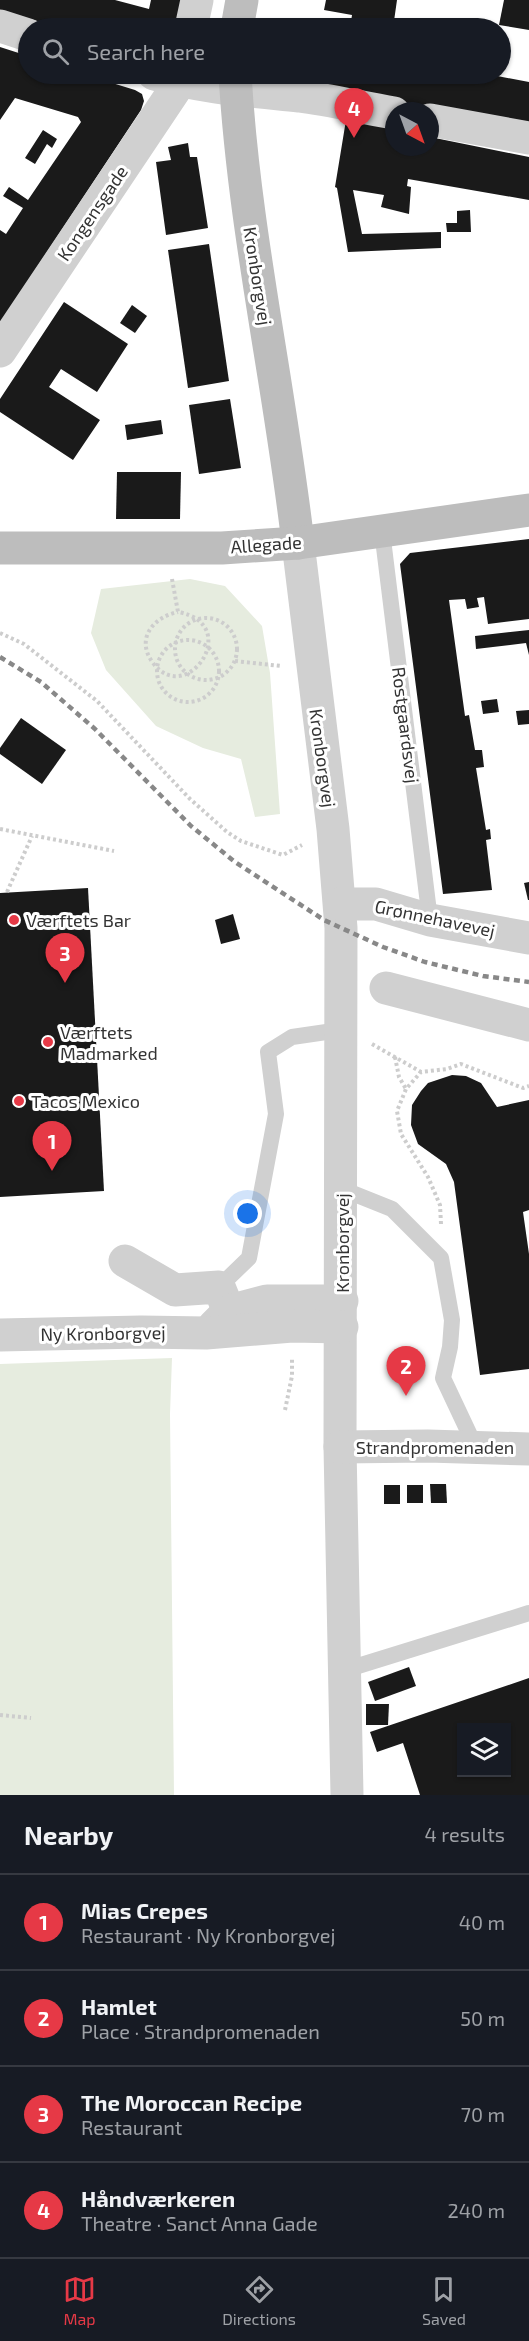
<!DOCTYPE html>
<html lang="en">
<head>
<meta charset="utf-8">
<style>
	:root { --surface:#171b24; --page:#20242c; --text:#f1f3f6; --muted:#9ea1a6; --line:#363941; --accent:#e63946 }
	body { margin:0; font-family:"Exo 2",sans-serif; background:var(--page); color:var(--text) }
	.controls { position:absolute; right:18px; bottom:18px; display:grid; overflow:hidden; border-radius:0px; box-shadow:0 2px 4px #0004 }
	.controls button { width:54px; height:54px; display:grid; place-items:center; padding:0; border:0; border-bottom:2px solid var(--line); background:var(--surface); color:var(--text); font:30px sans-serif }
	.compass { position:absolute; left:385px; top:102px; width:54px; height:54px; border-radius:50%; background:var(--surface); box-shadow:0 2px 4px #0004; rotate:139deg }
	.you { position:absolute; left:248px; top:1214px; width:21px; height:21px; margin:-15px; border:4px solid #fff; border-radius:50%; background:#1a73e8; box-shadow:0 0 0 9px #1a73e833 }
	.badge { display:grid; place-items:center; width:39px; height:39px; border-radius:50%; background:var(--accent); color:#fff; font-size:20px; font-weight:700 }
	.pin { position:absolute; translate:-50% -50px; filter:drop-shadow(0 2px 3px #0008) }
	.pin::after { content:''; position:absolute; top:32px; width:21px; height:18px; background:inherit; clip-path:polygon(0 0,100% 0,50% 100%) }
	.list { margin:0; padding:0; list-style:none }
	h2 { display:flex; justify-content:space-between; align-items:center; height:78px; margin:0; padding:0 24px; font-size:26px }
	h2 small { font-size:20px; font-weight:400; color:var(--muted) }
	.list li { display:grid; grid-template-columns:39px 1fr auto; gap:18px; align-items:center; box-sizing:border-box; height:96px; padding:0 24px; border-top:2px solid var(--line) }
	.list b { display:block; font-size:22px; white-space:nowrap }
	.list p { margin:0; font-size:20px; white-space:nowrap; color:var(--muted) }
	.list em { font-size:20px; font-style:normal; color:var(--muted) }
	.icon { flex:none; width:33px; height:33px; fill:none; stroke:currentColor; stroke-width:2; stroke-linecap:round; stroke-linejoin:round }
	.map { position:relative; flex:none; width:529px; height:1795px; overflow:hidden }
	.search { position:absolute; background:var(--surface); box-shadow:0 2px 4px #0004; left:18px; right:18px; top:18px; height:66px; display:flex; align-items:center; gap:15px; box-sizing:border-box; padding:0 21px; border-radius:33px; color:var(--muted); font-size:22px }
	.sheet { height:462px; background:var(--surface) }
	nav { display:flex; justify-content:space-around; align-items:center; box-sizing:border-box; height:84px; border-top:2px solid var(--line); background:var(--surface); font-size:16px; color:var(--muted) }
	nav a { display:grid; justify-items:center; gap:3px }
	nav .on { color:var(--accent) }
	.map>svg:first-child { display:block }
	.green { fill:#e6ecdf }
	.building { fill:#1a1a1a; fill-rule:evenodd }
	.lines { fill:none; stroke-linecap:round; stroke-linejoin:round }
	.path { stroke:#cdcdcd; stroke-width:4; stroke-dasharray:3 3; stroke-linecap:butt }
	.lane { stroke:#d0d0d0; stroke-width:16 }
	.street { stroke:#d0d0d0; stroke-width:33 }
	.secondary { stroke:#bdbdbd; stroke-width:33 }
	.rail { stroke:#888; stroke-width:4.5; stroke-dasharray:6 4.5; stroke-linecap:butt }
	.poi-dot { fill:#e63946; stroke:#fff; stroke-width:2 }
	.labels { text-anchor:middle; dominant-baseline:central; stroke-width:6; stroke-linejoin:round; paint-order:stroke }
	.street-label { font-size:18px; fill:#333; stroke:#fff }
	.poi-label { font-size:18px; fill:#333; stroke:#fff; text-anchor:start }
</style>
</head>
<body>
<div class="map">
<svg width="529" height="1795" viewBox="0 0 529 1795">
	<rect width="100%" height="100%" fill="#fff"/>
	<g class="green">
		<polygon points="190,579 225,586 262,626 270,673 280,814 255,817 241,759 203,748 156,726 106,670 91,633 101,589"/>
		<polygon points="172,1358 170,1414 174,1795 0,1795 0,1364"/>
	</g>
	<g class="building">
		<polygon points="0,0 115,0 149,9 151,0 187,0 181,28 63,28 0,11"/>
		<polygon points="326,0 397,0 394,21 384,20 382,28 350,28 352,15 324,10"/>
		<polygon points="504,0 529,0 529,30 499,25"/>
		<polygon points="0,47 28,56 28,74 83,74 135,90 142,94 144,101 141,110 0,323 0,230 6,234 23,208 3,196 9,187 28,200 81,122 78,117 15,98 0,120"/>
		<polygon points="297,74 487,74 529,82 529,127 296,83"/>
		<polygon points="346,120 394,129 394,147 430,147 430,137 529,157 529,200 408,179 407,186 411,187 409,214 381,207 384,195 353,190 362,234 441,232 441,248 348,252 337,188 335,187"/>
		<polygon points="43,130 57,139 52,148 47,144 35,164 25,158"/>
		<polygon points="188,143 190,157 197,157 208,228 166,235 156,162 171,160 168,147"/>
		<polygon points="470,210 471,232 447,232 446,223 457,223 457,211"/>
		<polygon points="209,244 229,381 188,388 168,250"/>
		<polygon points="64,302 128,344 97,392 61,369 49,387 100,420 73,460 0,412 0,399"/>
		<polygon points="132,305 147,316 135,333 120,323"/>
		<polygon points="230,399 241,468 199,474 189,405"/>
		<polygon points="161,420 163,434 127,440 125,425"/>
		<polygon points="117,472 181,472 180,519 116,519"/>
		<polygon points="529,539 529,619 488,624 484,597 477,598 479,607 467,609 465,599 449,600 465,716 469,715 475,750 482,750 484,767 476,768 486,830 490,829 491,839 486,840 492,890 443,894 400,564 410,553"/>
		<polygon points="529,630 529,655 526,643 476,649 475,636"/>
		<polygon points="497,699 499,712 483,714 481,701"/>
		<polygon points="529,710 529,724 518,725 516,711"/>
		<polygon points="21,718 66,750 42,784 0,754 0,748"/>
		<polygon points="529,882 529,900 528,900 524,883"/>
		<polygon points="88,888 104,1191 0,1197 0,893"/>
		<polygon points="233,914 240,939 221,944 215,920"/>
		<polygon points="452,1075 466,1076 481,1083 497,1107 529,1100 529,1210 523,1212 529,1254 529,1369 480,1375 454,1182 446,1164 418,1144 411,1125 412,1105 421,1091 428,1083"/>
		<polygon points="430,1484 446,1484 447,1503 431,1503"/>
		<rect x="384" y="1485" width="16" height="19"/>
		<rect x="407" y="1485" width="16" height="18"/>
		<polygon points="409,1667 416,1686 375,1701 368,1682"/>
		<path d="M529,1678V1795H420L403,1743L377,1752L370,1732ZM462,1728H506V1772H462Z"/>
		<polygon points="366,1704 389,1704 388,1725 366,1725"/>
	</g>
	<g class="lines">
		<g class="path">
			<path d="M172,579L178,612C244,624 187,708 153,663C135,639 153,617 178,612"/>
			<circle cx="206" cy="649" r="31"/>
			<polyline points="0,633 24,644 97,701 190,799 227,832 241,841 283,855 302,845"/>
			<circle cx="188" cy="671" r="31"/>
			<polyline points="235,661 281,666"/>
			<polyline points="0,829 114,851"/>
			<polyline points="7,892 32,836"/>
			<polyline points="372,1044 421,1072"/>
			<polyline points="395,1057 399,1077 406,1089"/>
			<polyline points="441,1224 440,1205 428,1177 401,1134 397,1111 406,1089 421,1072 447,1069 461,1064 523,1088 529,1086"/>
			<polyline points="285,1410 292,1376 292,1358"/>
			<polyline points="0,1715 31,1718"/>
		</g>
		<g class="lane">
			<polyline points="382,531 430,920"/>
			<polyline points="342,1189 392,1209 441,1258 452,1320 450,1347 443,1378 475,1446"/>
			<polyline points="219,1287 249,1258 276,1114 268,1052 292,1037 340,1030"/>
			<polyline points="345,1670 529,1613"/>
		</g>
		<g class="street">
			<polyline points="0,26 28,35"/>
			<polyline points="191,28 197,0"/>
			<path d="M154,74C202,88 250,91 299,96C331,100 363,108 394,113"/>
			<polyline points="430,120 529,138"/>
			<polyline points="0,351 180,82 182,74"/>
			<polyline points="298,543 333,829 341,928 340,1447 347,1795"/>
			<polyline points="340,904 376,904 430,920 529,938"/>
			<polyline points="386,988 529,1025"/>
			<polyline points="125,1261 175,1290 219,1287 236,1329"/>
			<polyline points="214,1326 229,1311 267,1301 342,1301"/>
			<polyline points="0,1335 141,1332 206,1333 292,1326 342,1327"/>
			<polyline points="340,1447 428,1446 529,1449"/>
		</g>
		<g class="secondary">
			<polyline points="237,28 242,0"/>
			<path d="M235,74C244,231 280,386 298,543"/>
			<polyline points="0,548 222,548 298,543 529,510"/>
		</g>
		<polyline class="rail" points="0,657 41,682 95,729 191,826 235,862 324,920 383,947 425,962 483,976 529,982"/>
	</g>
	<g class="poi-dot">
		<circle cx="14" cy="920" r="6"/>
		<circle cx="48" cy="1042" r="6"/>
		<circle cx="19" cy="1101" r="6"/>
	</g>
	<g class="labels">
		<g class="street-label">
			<text transform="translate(92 213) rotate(-56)">Kongensgade</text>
			<text transform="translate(258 276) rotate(81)">Kronborgvej</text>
			<text transform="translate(266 544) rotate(-4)">Allegade</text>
			<text transform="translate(406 725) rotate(83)">Rostgaardsvej</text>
			<text transform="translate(323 758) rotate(82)">Kronborgvej</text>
			<text transform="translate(435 918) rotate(12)">Grønnehavevej</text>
			<text transform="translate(342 1243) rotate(-90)">Kronborgvej</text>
			<text transform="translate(103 1333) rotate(-1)">Ny Kronborgvej</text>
			<text x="435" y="1447">Strandpromenaden</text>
		</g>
		<g class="poi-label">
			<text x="26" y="920">Værftets Bar</text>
			<text x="60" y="1032">Værftets<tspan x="60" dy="21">Madmarked</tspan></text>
			<text x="31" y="1101">Tacos Mexico</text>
		</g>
	</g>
</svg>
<div class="controls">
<button><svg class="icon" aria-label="layers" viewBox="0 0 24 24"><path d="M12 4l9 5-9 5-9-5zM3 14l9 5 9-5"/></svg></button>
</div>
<svg class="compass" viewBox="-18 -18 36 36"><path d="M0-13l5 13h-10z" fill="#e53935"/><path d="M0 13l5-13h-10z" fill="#9ea1a6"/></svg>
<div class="you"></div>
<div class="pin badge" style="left:52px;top:1171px">1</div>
<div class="pin badge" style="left:406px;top:1396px">2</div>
<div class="pin badge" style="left:65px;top:983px">3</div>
<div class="pin badge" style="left:354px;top:138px">4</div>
<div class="search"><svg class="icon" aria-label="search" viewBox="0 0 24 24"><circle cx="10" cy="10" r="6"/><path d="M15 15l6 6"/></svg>Search here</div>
</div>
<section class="sheet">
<h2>Nearby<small>4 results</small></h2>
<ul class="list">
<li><span class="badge">1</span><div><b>Mias Crepes</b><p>Restaurant · Ny Kronborgvej</p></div><em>40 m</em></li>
<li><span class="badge">2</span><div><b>Hamlet</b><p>Place · Strandpromenaden</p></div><em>50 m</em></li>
<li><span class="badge">3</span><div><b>The Moroccan Recipe</b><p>Restaurant</p></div><em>70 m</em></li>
<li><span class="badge">4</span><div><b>Håndværkeren</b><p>Theatre · Sanct Anna Gade</p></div><em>240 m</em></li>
</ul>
</section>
<nav>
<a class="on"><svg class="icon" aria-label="map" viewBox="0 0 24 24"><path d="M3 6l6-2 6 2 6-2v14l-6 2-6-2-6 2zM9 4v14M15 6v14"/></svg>Map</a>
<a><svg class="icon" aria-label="directions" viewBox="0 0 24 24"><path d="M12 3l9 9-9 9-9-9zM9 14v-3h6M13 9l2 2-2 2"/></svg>Directions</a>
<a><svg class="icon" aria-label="saved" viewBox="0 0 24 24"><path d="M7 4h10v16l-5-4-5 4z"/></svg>Saved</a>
</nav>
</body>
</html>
